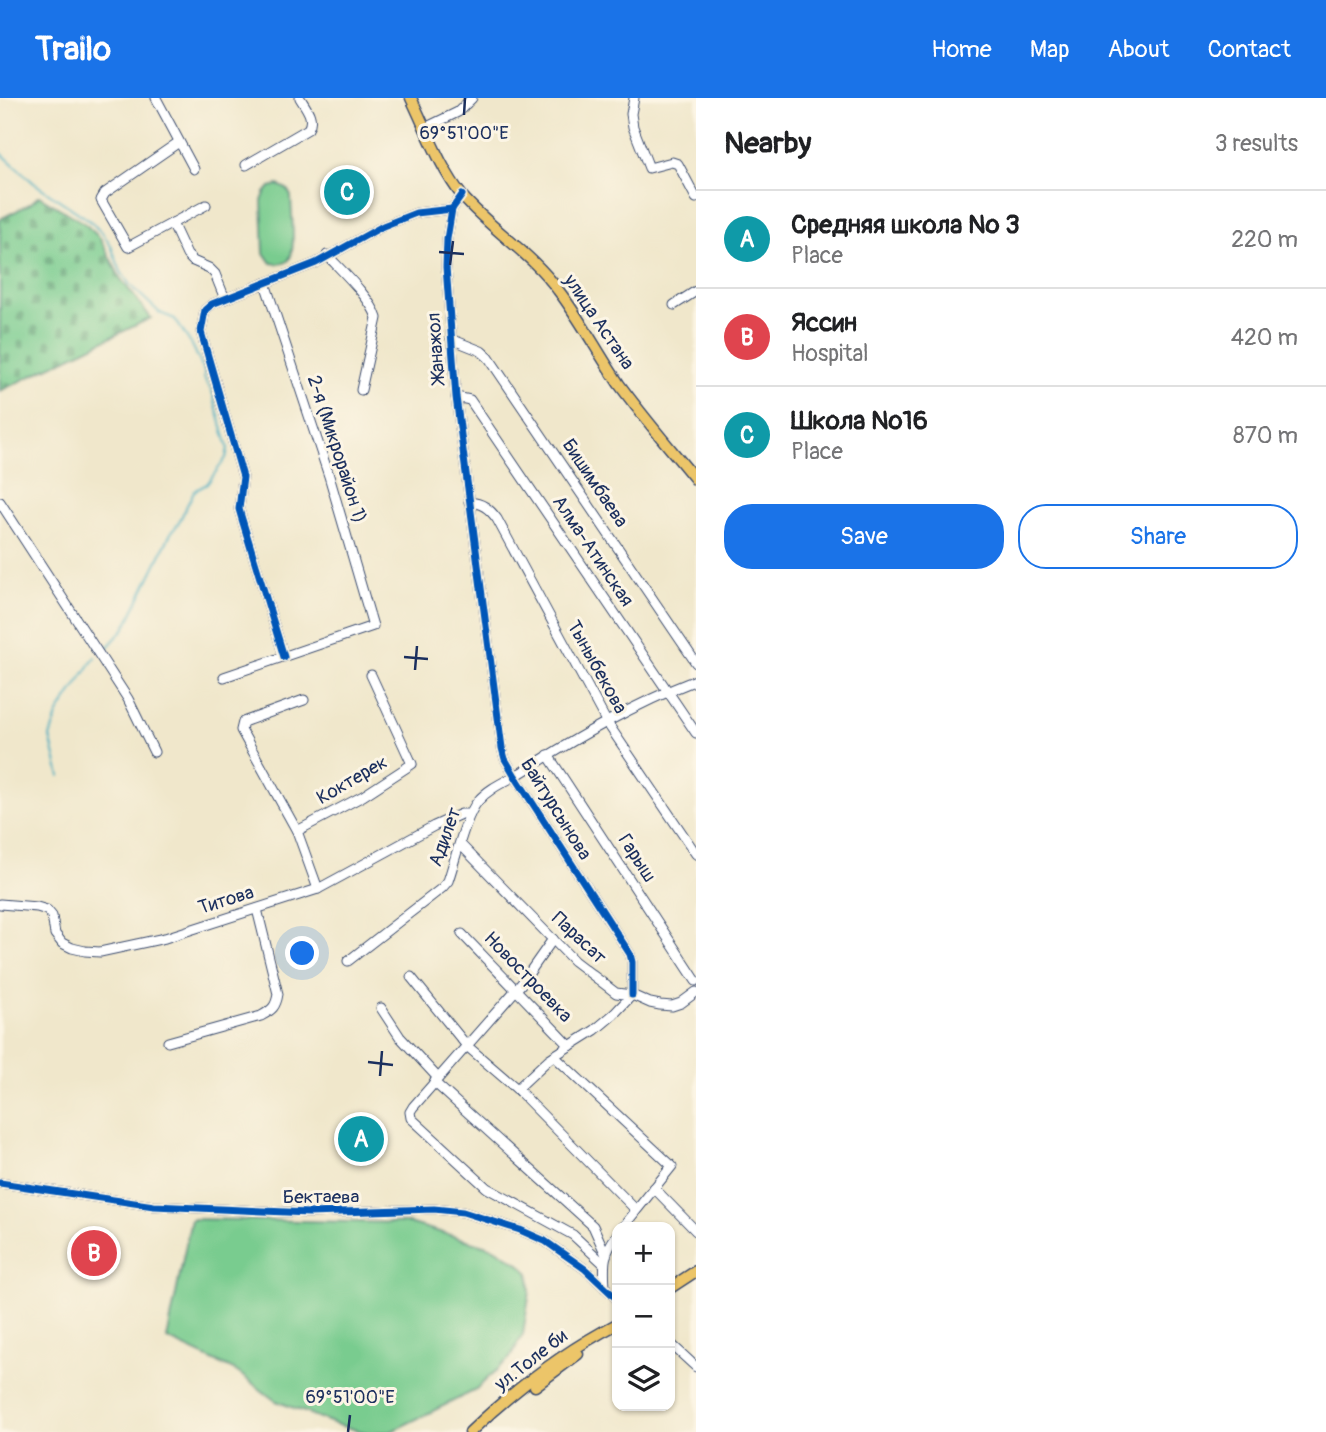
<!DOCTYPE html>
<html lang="en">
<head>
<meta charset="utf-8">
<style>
	:root { --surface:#fff; --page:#f2f2f2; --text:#202124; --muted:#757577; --line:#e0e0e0; --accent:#1a73e8 }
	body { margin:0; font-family:Pangolin,sans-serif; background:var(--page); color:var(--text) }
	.controls { position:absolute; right:21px; bottom:21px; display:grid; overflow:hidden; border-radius:14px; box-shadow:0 2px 5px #0004 }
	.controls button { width:63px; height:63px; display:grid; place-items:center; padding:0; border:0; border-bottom:2px solid var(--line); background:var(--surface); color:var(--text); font:35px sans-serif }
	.you { position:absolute; left:303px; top:856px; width:24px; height:24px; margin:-18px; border:5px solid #fff; border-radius:50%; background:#1a73e8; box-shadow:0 0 0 10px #1a73e833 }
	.badge { display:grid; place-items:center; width:46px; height:46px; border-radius:50%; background:var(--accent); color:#fff; font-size:23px; font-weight:700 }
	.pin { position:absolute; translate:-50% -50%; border:4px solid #fff; box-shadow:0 2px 7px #0006 }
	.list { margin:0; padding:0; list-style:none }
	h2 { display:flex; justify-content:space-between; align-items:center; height:91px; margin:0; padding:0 28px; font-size:30px }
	h2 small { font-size:23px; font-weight:400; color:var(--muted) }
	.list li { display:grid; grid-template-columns:46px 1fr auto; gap:21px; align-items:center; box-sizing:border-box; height:98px; padding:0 28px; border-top:2px solid var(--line) }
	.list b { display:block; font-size:26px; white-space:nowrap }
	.list p { margin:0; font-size:23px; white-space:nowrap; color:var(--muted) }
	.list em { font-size:23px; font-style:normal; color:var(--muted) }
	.actions { display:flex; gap:14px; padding:21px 28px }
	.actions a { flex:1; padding:16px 0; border:2px solid var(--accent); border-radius:28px; text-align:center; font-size:24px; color:var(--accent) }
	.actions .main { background:var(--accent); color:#fff }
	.icon { flex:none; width:38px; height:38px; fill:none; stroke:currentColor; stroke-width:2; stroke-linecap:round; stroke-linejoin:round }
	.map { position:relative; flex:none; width:696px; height:1334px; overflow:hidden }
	header { display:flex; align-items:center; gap:42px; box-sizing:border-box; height:98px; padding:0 35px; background:var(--accent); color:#fff }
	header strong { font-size:33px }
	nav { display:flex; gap:38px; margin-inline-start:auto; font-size:24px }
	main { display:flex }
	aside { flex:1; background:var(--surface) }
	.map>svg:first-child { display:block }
	.green { fill:#79cc8f; stroke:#4a7e76; stroke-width:2 }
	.cemetery { fill:url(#cemetery-stones); stroke:#4a7e76; stroke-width:2 }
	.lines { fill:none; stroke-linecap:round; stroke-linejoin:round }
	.stream { stroke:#42adc1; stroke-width:2 }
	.minor-casing { stroke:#3b4b6e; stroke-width:11 }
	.major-casing { stroke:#3b4b6e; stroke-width:13 }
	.minor { stroke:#fff; stroke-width:9 }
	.major { stroke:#ecc569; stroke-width:10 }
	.cycleway-casing { stroke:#fcf5e5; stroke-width:11 }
	.cycleway { stroke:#0057b8; stroke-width:7 }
	.ticks { fill:none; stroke:#1b2f5e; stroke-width:2.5 }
	.labels { text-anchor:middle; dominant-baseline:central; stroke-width:6; stroke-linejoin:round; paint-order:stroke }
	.street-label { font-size:19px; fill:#1b2f5e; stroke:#fcf5e5 }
	.ticks-label { font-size:18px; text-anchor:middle; fill:#1b2f5e; stroke:#fcf5e5; stroke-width:6; stroke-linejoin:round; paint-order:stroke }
</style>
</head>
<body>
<header>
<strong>Trailo</strong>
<nav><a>Home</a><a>Map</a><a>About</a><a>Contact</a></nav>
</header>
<main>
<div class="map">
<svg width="696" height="1334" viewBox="0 0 696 1334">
	<defs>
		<pattern id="cemetery-stones" width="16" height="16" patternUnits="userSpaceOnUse" patternTransform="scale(1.75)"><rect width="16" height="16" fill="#79cc8f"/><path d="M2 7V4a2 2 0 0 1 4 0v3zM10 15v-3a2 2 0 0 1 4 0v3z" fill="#62a678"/></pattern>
	</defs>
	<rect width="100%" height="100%" fill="#fcf5e5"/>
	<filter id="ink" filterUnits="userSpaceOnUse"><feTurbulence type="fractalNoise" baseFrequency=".0143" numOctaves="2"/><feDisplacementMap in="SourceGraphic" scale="14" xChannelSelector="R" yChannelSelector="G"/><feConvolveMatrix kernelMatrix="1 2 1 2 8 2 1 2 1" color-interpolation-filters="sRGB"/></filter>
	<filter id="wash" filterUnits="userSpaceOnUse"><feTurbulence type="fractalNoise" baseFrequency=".00686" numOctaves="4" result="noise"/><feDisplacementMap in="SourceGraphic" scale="28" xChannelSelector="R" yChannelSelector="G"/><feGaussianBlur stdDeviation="1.57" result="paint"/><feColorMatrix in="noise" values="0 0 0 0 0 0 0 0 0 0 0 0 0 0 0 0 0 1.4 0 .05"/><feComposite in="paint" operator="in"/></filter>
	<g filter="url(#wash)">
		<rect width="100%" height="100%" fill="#f0e7cb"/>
		<g class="green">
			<path d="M278,87L287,91L291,98C291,112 297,154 288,163C283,167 276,166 271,165L264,155L262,103L265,95L270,89Z"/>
			<polygon points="191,1121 409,1125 494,1150 517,1164 529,1175 530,1193 523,1236 510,1260 474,1293 390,1334 365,1334 338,1327 276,1303 236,1273 167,1241"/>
		</g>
		<polygon class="cemetery" points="39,98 84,125 100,140 120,180 151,220 0,293 0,121 30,106"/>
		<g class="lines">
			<g class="stream">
				<polyline points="0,54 34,85 89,122 103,136 111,148 121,174 130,187 160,215 175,221 193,249 204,273 204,280 212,293 228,350 226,360 207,386 194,393 178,426 171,435 125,530 103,554"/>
				<polyline points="60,678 50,639 57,617 95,559"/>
			</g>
		</g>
	</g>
	<g filter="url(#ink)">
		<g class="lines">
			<defs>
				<g id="minor">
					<polyline points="156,0 194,71"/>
					<polyline points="634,0 631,16 633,29 649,70 672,64 678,66 696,100"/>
					<polyline points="429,28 458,14 472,0"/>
					<polyline points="179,44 105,95 101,102 128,149 206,107"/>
					<path d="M246,67L308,31C315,20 306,10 300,0"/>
					<polyline points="462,97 452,111 447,141 446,169 456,299 502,650 505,661 515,678 630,856 632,864 632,897"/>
					<polyline points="172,125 187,157 193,163 209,170 215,176 225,201"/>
					<path d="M327,157C342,173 371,200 377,220L361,292"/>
					<polyline points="674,207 696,193"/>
					<polyline points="451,241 481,253 489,260 696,565"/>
					<polyline points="456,299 470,302 696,635"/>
					<polyline points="0,404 128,601 154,654"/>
					<path d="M469,404C482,405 489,410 497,421L606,623L696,756"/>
					<polyline points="284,559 241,418 239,411 243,379 201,234 205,212 212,206 316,165 383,128 416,115 452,111"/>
					<polyline points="224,579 373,528 329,378 265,185"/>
					<polyline points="304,602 243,624 241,632 297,733 318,791"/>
					<polyline points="548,657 696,883"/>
					<polyline points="297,733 363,698 412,666 371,577"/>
					<polyline points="460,746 574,863 616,895 632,897 650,905 660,907 672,908 681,905 696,894"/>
					<polyline points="0,806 37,809 47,812 52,818 55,836 62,845 72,850 85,853 100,854 165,840 318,791 434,728 461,716 470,716"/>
					<polyline points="462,836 570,948"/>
					<polyline points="553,841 522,885 413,1009 410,1014 411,1020 487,1090 573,1137 603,1165"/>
					<path d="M348,863L442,790L448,783C455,763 465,718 478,703C490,689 507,683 522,674C578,639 634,606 696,582"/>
					<polyline points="411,879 467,948 517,991 636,1112"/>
					<polyline points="381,910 400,939 438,980"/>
					<path d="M168,944L261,918C272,912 276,909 278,896L257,811"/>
					<polyline points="554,958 672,1068 623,1129"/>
					<polyline points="434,984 593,1128 606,1157"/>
					<polyline points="517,991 549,961 595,932 614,916 632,897"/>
					<polyline points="0,1085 154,1108 309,1115 434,1111 463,1114 520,1132 545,1143 585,1171 617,1201"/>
					<polyline points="654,1090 696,1133"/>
					<path d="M605,1190C604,1167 602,1157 617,1137"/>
					<polyline points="670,1245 696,1269"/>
				</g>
				<g id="major">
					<path d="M411,0C427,33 440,70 463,99C492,132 532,156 558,192C581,222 598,255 619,286C643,319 670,350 696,382"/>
					<polyline points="670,1190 696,1173"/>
					<polyline points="535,1288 578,1256"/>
					<path d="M470,1334C514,1292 563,1254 617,1226"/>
				</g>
			</defs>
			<use href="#minor" class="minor-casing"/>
			<use href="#major" class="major-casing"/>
			<use href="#minor" class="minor"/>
			<use href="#major" class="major"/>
			<defs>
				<g id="cycleway">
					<polyline points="462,97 452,111 447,141 446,169 456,299 502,650 505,661 515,678 630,856 632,864 632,897"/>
					<polyline points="284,559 241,418 239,411 243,379 201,234 205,212 212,206 316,165 383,128 416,115 452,111"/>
					<polyline points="0,1085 154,1108 309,1115 434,1111 463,1114 520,1132 545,1143 585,1171 617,1201"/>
				</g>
			</defs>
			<use href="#cycleway" class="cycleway-casing"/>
			<use href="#cycleway" class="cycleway"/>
		</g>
	</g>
	<path class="ticks" d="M464,17L465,0M439,154L464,156M450,167L453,143M404,559L428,561M415,572L417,548M368,964L393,967M380,978L382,953M348,1334L350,1317"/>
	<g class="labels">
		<g class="street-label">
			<text transform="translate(599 224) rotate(56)">улица Астана</text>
			<text transform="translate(436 250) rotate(-94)">Жанажол</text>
			<text transform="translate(337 351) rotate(72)">2-я (Микрорайон 1)</text>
			<text transform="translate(595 385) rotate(56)">Бишимбаева</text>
			<text transform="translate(593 453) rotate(56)">Алма-Атинская</text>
			<text transform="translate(597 569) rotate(61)">Тыныбекова</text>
			<text transform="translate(352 682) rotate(-30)">Коктерек</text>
			<text transform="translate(556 711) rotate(58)">Байтурсынова</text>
			<text transform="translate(445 739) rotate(-70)">Адилет</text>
			<text transform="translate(637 760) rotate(57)">Гарыш</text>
			<text transform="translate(226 802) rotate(-17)">Титова</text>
			<text transform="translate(579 840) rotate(43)">Парасат</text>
			<text transform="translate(528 879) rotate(46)">Новостроевка</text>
			<text x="321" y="1099">Бектаева</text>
			<text transform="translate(531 1262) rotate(-38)">ул.Толе би</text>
		</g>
	</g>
	<g class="ticks-label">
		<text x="464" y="41">69°51'00"E</text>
		<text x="350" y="1305">69°51'00"E</text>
	</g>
</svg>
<div class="controls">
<button>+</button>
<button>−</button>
<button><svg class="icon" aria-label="layers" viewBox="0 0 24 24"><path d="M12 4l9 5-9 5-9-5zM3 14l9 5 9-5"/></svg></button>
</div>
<div class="you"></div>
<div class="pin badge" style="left:361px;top:1041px;background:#0f9aa8">A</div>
<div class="pin badge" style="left:94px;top:1155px;background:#e0444e">B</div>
<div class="pin badge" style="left:347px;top:94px;background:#0f9aa8">C</div>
</div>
<aside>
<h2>Nearby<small>3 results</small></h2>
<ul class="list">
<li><span class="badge" style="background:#0f9aa8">A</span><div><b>Средняя школа № 3</b><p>Place</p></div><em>220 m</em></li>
<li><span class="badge" style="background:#e0444e">B</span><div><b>Яссин</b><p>Hospital</p></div><em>420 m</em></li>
<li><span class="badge" style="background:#0f9aa8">C</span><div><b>Школа №16</b><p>Place</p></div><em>870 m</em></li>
</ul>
<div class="actions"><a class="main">Save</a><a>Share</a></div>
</aside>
</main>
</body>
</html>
